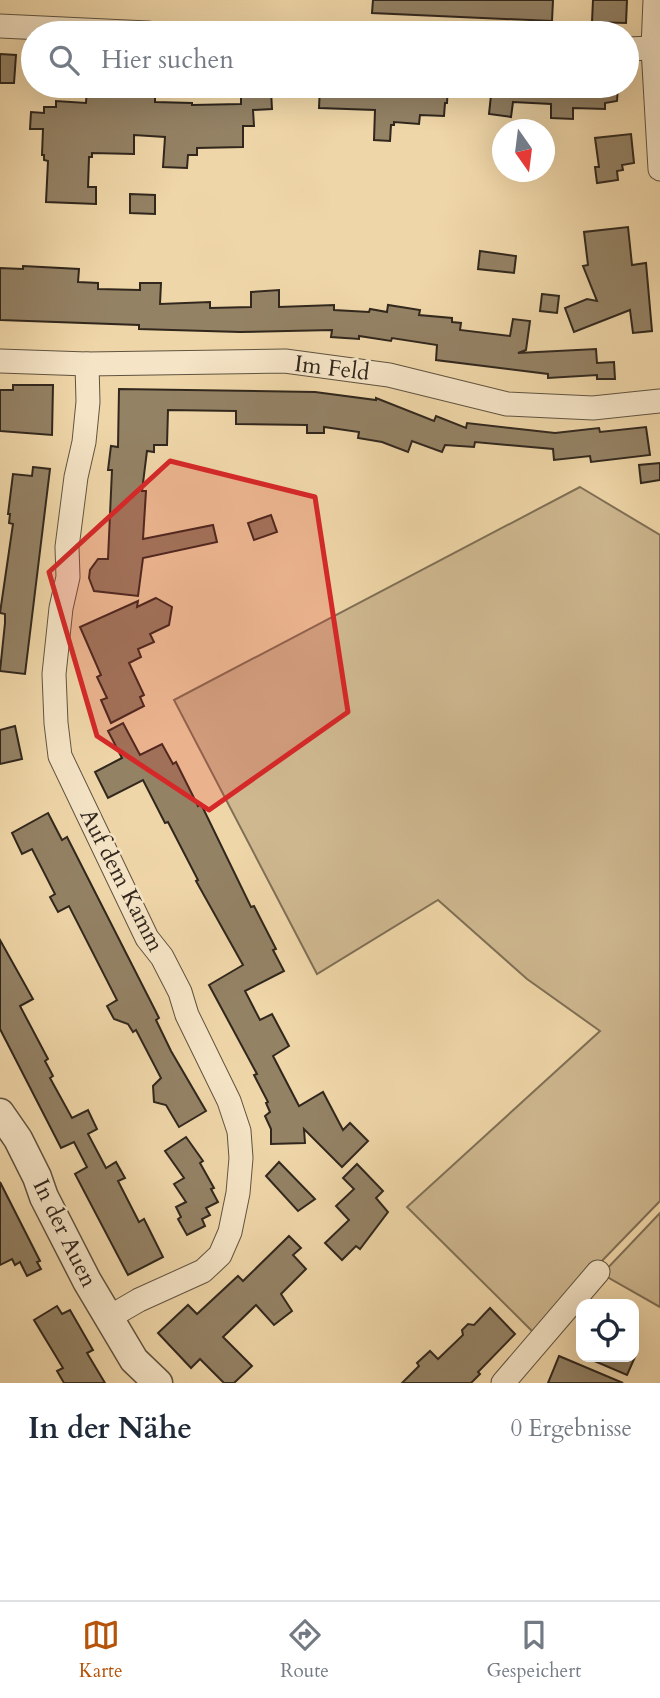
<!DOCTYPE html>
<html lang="de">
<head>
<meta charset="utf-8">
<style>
	:root { --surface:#fff; --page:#f6f6f7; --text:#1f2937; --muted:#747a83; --line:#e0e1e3; --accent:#b45309 }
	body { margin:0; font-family:Cardo,serif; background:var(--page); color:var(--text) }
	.controls { position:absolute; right:21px; bottom:21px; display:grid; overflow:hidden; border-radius:14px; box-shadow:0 7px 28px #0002 }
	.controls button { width:63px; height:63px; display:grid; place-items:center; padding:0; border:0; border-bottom:2px solid var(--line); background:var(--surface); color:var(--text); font:35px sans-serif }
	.compass { position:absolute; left:492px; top:119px; width:63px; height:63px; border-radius:50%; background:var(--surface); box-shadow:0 7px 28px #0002; rotate:166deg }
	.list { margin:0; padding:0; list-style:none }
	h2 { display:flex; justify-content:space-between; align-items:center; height:91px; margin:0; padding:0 28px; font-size:30px }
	h2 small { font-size:23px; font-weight:400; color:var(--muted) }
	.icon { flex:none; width:38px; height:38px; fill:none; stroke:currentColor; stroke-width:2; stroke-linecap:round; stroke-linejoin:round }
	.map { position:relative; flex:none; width:660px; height:1383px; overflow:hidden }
	.search { position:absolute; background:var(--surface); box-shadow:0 7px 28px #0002; left:21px; right:21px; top:21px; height:77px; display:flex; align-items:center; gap:18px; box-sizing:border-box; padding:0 24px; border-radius:38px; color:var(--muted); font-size:26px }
	.sheet { height:217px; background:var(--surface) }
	nav { display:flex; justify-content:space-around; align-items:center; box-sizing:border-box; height:98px; border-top:2px solid var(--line); background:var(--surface); font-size:19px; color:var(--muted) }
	nav a { display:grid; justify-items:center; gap:4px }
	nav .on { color:var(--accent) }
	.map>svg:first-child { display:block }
	.green { fill:#cfb890; stroke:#807056; stroke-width:2 }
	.building { fill:#948265; stroke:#31271d; stroke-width:2 }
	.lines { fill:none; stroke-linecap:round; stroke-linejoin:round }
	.minor-casing { stroke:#605340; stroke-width:25 }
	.tertiary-casing { stroke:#605340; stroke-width:31 }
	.minor { stroke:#f5e4c6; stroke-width:23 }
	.tertiary { stroke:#f5e4c6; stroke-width:28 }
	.marked { fill:#d62828; fill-opacity:0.2; stroke:#d62828; stroke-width:5; stroke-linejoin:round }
	.labels { text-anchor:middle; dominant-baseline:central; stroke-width:5; stroke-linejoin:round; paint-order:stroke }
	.street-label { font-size:23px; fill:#31271d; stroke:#f5e4c6 }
</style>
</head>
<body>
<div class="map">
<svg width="660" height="1383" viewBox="0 0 660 1383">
	<rect width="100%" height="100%" fill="#efd6a8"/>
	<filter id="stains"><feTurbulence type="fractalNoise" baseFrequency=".00286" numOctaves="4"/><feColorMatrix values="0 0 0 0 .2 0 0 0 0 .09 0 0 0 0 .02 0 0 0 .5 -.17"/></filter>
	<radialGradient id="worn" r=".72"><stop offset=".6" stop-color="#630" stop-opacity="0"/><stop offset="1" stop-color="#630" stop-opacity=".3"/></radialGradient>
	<g class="green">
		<polygon points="580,487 660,535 660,1201 533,1332 407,1207 600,1031 527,979 438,900 317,974 174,700"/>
		<polygon points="660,1213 660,1307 602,1274"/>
	</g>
	<g class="building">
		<polygon points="373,0 553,0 552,21 372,13"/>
		<polygon points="593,0 627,0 626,23 592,22"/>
		<polygon points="0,54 16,55 14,83 0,83"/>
		<polygon points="90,86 107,86 107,89 155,91 155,102 192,103 192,105 241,104 241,92 271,91 272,109 253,110 254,126 243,126 243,147 197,148 197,155 188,155 187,168 163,167 165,137 134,135 134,154 92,153 92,157 89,157 88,187 96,187 96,204 46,202 48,161 44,160 44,155 42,155 43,129 30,129 31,112 44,113 44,107 56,107 56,101 86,103 87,88 90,88"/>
		<polygon points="320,86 448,86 447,103 445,103 444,116 420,115 419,124 394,122 394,125 391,125 390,141 374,140 375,110 319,108"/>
		<polygon points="492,86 618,86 617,101 605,103 605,109 573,108 573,119 551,118 551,104 513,102 511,117 489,114"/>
		<polygon points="631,134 634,163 622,165 623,170 617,171 618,180 597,183 595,167 599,167 595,138"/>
		<polygon points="130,194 155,195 155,214 130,213"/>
		<polygon points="628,227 632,265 646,263 652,331 633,333 630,310 574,332 565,308 587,299 597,301 583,266 588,265 584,232"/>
		<polygon points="480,251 516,256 514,273 478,269"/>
		<polygon points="23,266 79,269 78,282 98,283 98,289 140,290 140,283 161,283 160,304 210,302 210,308 251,307 251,292 279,290 279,307 334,305 334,310 369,312 370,309 387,312 388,305 420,310 419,315 452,318 452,322 461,323 460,330 510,336 513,319 530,321 526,350 518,353 596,349 597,363 614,362 615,379 597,379 597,375 548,378 548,374 436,360 437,345 392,338 391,341 359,336 359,339 331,337 332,330 240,332 139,329 139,325 0,320 0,268 23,269"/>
		<polygon points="542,294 559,296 557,313 540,311"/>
		<polygon points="13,385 53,385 52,435 0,431 0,390 13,390"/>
		<polygon points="119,389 315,392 376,400 376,398 434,421 436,416 466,428 467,423 555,433 599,428 600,432 646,427 650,455 591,462 590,456 554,460 553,449 475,442 474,447 445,445 442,452 412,441 408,452 382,442 358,438 359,432 324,427 324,433 307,433 307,425 236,424 236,411 168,410 167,445 154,445 154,452 147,451 142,491 146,491 143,539 213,525 217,542 143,558 138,596 94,591 89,578 90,570 98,559 108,559 112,470 108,470 111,446 118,447"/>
		<polygon points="660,463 660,480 641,483 639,465"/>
		<polygon points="33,467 50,469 25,674 0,671 5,623 5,614 0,613 13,524 9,523 10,514 8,514 13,474 32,476"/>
		<polygon points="271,515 277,532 254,540 248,523"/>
		<polygon points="156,598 172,607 169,625 150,634 154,642 138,649 141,657 129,663 144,695 140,697 144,706 111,723 101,700 107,698 97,677 101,675 80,627 138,601 137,607"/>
		<polygon points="123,723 140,755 162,744 173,764 176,762 198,806 201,804 251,907 254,906 276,949 273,950 284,971 245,991 260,1020 272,1014 289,1046 273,1056 299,1106 323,1092 343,1130 350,1123 368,1141 342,1167 304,1129 305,1143 271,1144 271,1129 265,1116 270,1112 266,1103 268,1102 254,1075 257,1074 209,985 243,965 196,881 198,880 168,822 165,823 143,780 108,798 95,772 122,758 108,731"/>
		<polygon points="15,726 22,759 0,764 0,730"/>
		<polygon points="48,813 62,840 67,837 155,1010 159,1018 156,1020 171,1051 206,1111 179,1127 166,1105 154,1102 153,1086 161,1078 136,1030 133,1032 128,1024 114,1019 107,1006 117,1000 69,906 58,912 50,897 55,894 32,849 22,854 12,833"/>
		<polygon points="0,940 33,999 20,1006 48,1059 45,1061 53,1076 50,1078 72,1118 88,1110 97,1129 88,1134 106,1168 116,1162 125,1178 118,1181 139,1222 144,1219 163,1257 128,1275 75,1174 87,1167 74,1142 61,1148 0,1029"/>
		<polygon points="186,1137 203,1161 200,1163 214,1188 211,1189 218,1202 206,1208 210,1215 202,1219 205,1226 187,1235 178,1219 181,1217 176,1207 186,1202 174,1184 184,1178 165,1151"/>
		<polygon points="279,1162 315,1199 298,1211 266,1176"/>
		<polygon points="357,1164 383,1191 376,1198 388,1212 360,1249 356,1246 342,1260 325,1243 349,1220 336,1206 354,1189 343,1178"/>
		<polygon points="0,1182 40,1261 37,1262 41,1269 27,1276 20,1262 15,1265 12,1259 0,1265"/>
		<polygon points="289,1236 301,1248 293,1255 306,1269 281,1294 292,1311 274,1325 256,1305 223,1337 252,1366 234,1383 224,1383 200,1359 191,1368 158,1333 188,1305 197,1314 238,1276 243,1281"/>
		<polygon points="57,1306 62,1314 70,1310 93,1350 87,1353 105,1383 64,1383 57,1371 63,1368 34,1320"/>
		<polygon points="490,1308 515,1334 478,1372 480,1374 471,1383 402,1383 419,1366 417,1363 430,1351 438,1359 463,1335 462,1330 468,1324 474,1325"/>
		<polygon points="559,1356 623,1383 548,1383"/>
		<polygon points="585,1357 635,1357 627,1375"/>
	</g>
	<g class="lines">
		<defs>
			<g id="minor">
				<polyline points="655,0 653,48 660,169"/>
				<polyline points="0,26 148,33"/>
				<polyline points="627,49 653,48"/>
				<polyline points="0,361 87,364 285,361 389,375 507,404 593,408 660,401"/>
				<polyline points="87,364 88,402 84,442 76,477 67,547 68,577 61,608 54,674 56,723 60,756 147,938 162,957 180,992 187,1015 229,1101 239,1131 241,1158 238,1193 230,1232 220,1255 203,1271 139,1300 108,1318"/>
				<polyline points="503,1383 598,1272"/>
			</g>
			<polyline id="tertiary" points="0,1113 18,1139 37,1177 44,1197 87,1281 134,1360 158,1383"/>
		</defs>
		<use href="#minor" class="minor-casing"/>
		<use href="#tertiary" class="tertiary-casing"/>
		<use href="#minor" class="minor"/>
		<use href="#tertiary" class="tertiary"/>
	</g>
	<path class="marked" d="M170,461L315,497L348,712L209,810L97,736L49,572Z"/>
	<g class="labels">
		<g class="street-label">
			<text transform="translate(332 368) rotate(7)">Im Feld</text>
			<text transform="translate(122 880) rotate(63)">Auf dem Kamm</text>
			<text transform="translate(65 1233) rotate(64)">In der Auen</text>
		</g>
	</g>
	<rect width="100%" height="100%" filter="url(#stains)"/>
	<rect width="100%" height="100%" fill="url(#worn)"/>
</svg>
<div class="controls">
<button><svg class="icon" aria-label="locate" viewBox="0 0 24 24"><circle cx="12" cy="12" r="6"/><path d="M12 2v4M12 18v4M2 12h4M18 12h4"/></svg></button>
</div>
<svg class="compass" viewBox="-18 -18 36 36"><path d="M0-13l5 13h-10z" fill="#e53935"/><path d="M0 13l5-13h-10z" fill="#747a83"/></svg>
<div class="search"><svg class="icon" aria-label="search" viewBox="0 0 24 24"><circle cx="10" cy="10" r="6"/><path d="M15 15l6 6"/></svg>Hier suchen</div>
</div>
<section class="sheet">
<h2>In der Nähe<small>0 Ergebnisse</small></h2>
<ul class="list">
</ul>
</section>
<nav>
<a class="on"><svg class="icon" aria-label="map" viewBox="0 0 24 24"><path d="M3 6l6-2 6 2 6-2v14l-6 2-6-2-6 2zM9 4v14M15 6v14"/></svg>Karte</a>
<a><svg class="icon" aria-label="directions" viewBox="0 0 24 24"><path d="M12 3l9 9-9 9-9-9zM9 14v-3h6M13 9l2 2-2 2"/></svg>Route</a>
<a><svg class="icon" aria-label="saved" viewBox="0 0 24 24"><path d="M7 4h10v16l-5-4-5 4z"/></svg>Gespeichert</a>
</nav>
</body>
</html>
